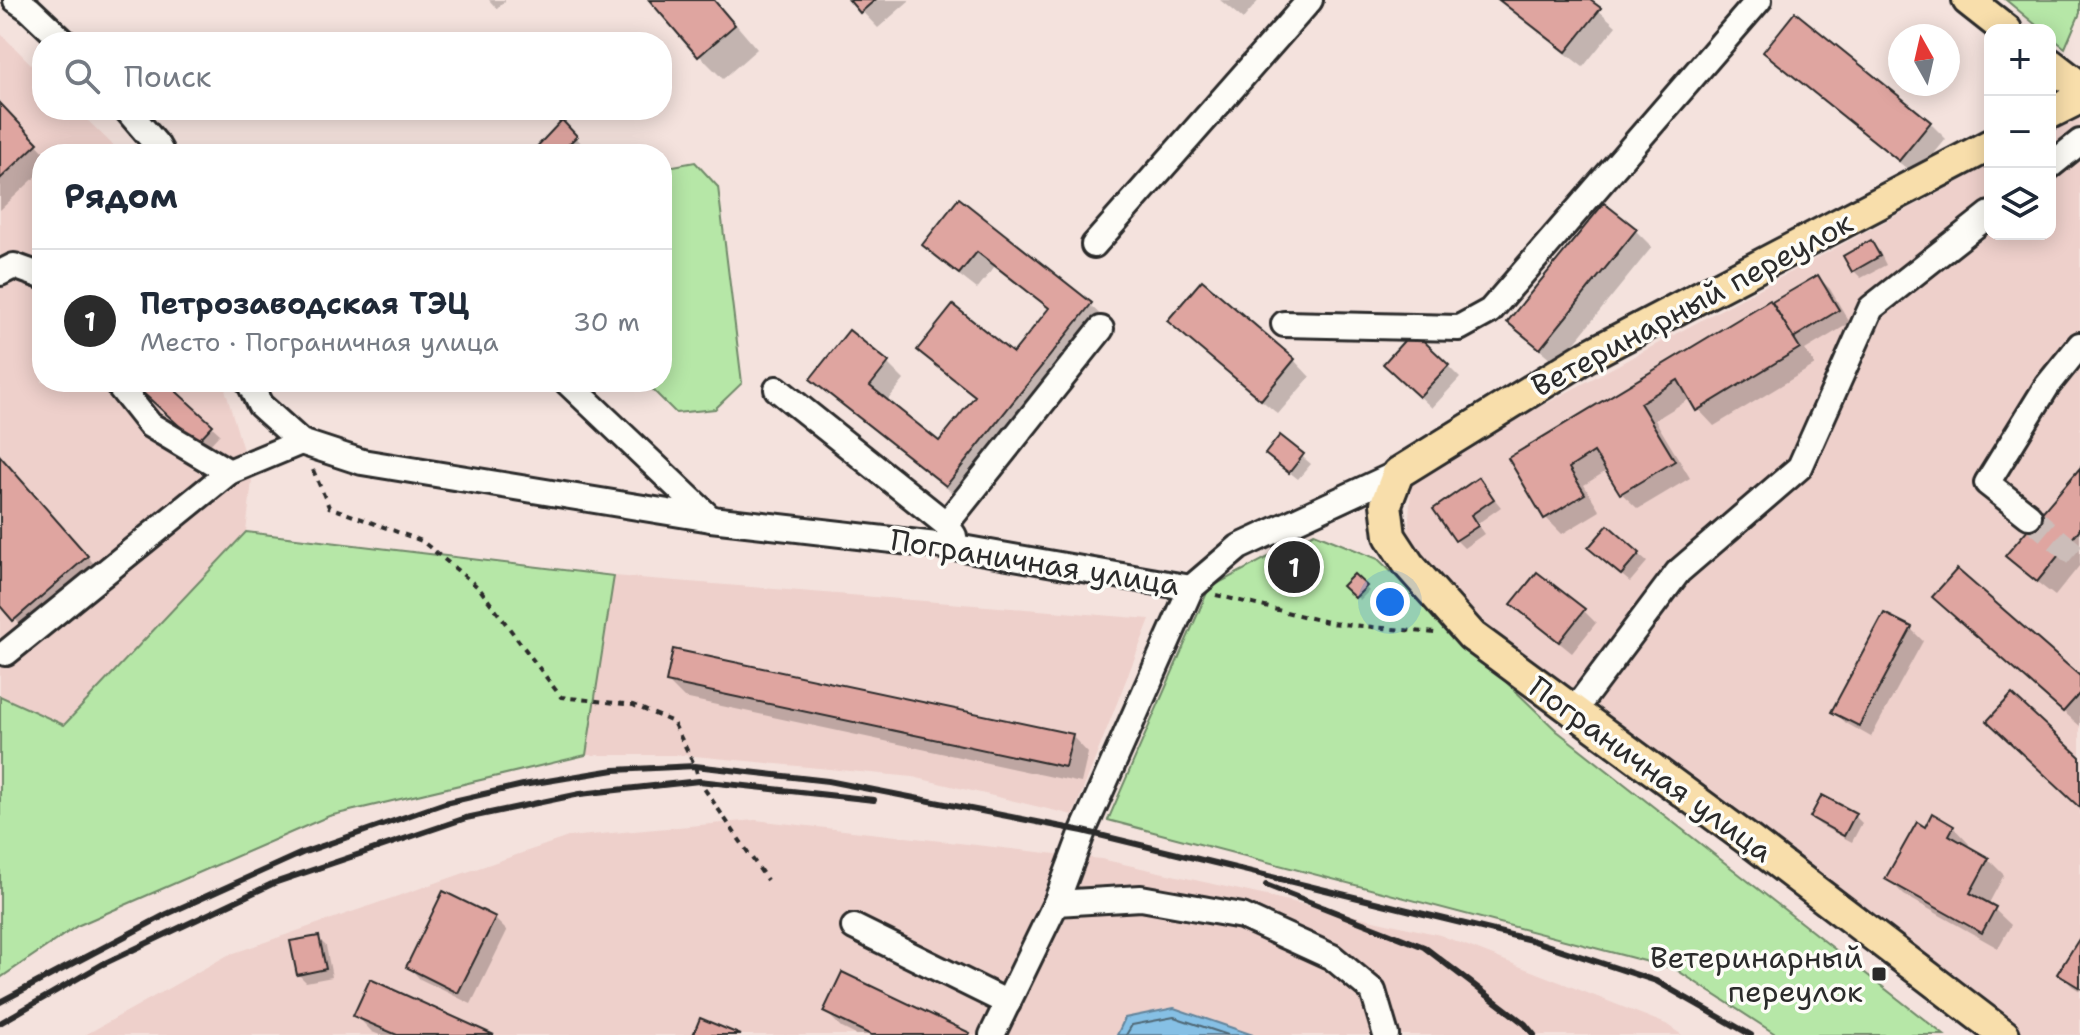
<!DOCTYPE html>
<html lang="ru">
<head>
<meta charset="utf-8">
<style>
	:root { --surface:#fff; --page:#f6f6f7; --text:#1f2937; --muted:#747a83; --line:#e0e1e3; --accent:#2b2b2b }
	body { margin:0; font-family:"Shantell Sans",sans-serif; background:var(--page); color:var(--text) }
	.controls { position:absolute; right:24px; top:24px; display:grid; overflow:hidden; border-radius:16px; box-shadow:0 4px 20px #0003 }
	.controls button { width:72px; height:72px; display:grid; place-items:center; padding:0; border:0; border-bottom:2px solid var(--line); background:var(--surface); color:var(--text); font:40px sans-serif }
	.compass { position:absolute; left:1888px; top:24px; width:72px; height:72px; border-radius:50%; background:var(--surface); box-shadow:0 4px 20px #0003; rotate:352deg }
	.you { position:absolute; left:1390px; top:602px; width:28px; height:28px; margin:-20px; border:6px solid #fff; border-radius:50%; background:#1a73e8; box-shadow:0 0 0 12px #1a73e833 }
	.badge { display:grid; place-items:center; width:52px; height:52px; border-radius:50%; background:var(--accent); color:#fff; font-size:26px; font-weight:700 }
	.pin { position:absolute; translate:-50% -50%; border:4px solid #fff; box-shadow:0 2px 8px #0006 }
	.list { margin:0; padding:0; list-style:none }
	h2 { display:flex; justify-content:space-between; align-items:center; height:104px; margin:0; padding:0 32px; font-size:34px }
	h2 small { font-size:26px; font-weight:400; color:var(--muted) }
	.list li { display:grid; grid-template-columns:52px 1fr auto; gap:24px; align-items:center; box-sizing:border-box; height:144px; padding:0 32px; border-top:2px solid var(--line) }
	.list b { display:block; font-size:30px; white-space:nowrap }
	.list p { margin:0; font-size:26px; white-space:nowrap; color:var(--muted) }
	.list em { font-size:26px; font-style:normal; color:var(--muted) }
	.icon { flex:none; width:44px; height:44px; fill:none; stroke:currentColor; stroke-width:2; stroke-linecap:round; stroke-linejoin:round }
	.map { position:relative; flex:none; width:2080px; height:1035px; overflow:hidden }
	.search { position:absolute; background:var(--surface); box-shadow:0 4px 20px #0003; left:32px; top:32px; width:640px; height:88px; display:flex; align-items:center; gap:20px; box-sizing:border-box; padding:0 28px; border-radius:32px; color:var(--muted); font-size:30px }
	.panel { position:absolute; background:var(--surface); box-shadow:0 4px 20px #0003; left:32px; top:144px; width:640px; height:248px; border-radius:32px }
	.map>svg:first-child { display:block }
	.built { fill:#eed0cb }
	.green { fill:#b6e7a7; stroke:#708969; stroke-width:2 }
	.water { fill:#86c0e5; stroke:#62849b; stroke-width:2 }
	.shadow { fill:#0003 }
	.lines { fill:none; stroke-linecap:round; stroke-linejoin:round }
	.shore { stroke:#4f6775; stroke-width:2 }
	.building { fill:#dfa5a0; stroke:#2b2b2b; stroke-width:2 }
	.minor-tunnel { stroke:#ccbdb9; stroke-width:24; stroke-dasharray:24 12; stroke-linecap:butt }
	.minor-casing { stroke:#2b2b2b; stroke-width:30 }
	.major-casing { stroke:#2b2b2b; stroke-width:36 }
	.path { stroke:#2b2b2b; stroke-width:4; stroke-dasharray:6 6; stroke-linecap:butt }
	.minor { stroke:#fdfcf7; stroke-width:24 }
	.major { stroke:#f8deab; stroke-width:30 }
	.rail { stroke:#2b2b2b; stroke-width:6 }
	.poi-dot { fill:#2b2b2b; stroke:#fdfcf7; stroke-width:3 }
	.labels { text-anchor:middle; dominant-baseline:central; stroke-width:7; stroke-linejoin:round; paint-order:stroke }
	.street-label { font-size:30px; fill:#2b2b2b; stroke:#fdfcf7 }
	.poi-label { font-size:30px; fill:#2b2b2b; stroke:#fdfcf7; text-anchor:end }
</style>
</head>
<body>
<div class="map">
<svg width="2080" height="1035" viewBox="0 0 2080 1035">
	<rect width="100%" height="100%" fill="#f4e2dd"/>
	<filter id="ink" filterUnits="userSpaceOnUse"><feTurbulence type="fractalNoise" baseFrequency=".0125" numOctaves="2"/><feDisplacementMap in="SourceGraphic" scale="16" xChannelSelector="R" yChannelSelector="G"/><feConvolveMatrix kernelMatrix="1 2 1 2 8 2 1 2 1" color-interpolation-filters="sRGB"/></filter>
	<g filter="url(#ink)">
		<g class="built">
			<polygon points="0,33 42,75 42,110 77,110 116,148 119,154 42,154 42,382 223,382 252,481 246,532 64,725 0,696"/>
			<polygon points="2080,117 2080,1035 2026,1035 1520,656 1435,574 1408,534 1411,486 1458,451 1990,165 1990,234 2050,234 2050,133"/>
			<polygon points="614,576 1150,619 1073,815 913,777 684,755 586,755"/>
			<polygon points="755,820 1101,859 1440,935 1666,1024 1682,1035 85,1035 228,955 568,837"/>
		</g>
		<g class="green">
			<polygon points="2006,0 2080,0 2080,13 2065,48 2050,36 2050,30 2042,30"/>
			<polygon points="695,162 718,187 742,383 715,409 676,413 650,387 650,382 662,382 662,168"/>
			<polygon points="246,532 614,576 586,755 329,816 77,926 0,978 0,696 64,725"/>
			<polygon points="1314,533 1378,559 1557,731 1944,1035 1777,1035 1675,969 1108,820 1209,588"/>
		</g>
		<polygon class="water" points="1174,1008 1253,1035 1117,1035 1125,1018"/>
		<g class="shadow">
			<polygon points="489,0 506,0 497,9"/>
			<polygon points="652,0 715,0 757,49 723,79 699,55"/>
			<polygon points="851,0 910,0 878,28"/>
			<polygon points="1220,0 1259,0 1243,19"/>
			<polygon points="1497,0 1587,0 1616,26 1583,67"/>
			<polygon points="1765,52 1930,123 1946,139 1916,176 1782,68"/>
			<polygon points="0,105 46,154 42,154 42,171 0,210"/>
			<polygon points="562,123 587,149 583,154 532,154"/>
			<polygon points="960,201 1090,305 1107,321 963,501 829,395 813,379 888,364 904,380 886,402 939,444 976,398 936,366 920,350 1014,356 1050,310 995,266 977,289 941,261 925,245"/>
			<polygon points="1635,230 1652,247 1557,364 1526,338 1510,322"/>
			<polygon points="1871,243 1879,251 1886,265 1861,278 1853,270"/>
			<polygon points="1818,277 1830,289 1850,323 1805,350 1815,365 1714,426 1698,409 1691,398 1655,420 1690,478 1638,509 1621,493 1608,470 1584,485 1600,511 1562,534 1546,518 1510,459"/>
			<polygon points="1170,321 1294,360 1310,377 1278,414 1186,338"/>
			<polygon points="1448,366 1460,378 1432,408 1398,376"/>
			<polygon points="152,382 163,382 220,434 206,449 151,399"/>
			<polygon points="1280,438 1311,464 1298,479 1275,461"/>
			<polygon points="0,456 102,573 31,636 0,603"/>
			<polygon points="2080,471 2080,565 2055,596 2024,572 2007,556"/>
			<polygon points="1479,480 1501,507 1477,524 1484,534 1464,548 1456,540"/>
			<polygon points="1608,528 1647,562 1630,582 1599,556"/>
			<polygon points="1537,574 1584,611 1596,623 1572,653 1526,616 1514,604"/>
			<polygon points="1354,576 1369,591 1360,600 1345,586"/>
			<polygon points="1951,614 2080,679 2080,726"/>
			<polygon points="1911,629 1923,641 1871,737 1846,723 1834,711"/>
			<polygon points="668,682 1072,736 1088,753 1081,783 684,698"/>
			<polygon points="1854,815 1862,823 1852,842 1820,825 1812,817"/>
			<polygon points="1953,827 1969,844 1967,847 1988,859 2004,875 1988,905 1994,909 2011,925 1998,948 1904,895 1888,879 1926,829"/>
			<polygon points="495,919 507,931 471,1004 420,979 408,966"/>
			<polygon points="318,938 326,946 332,977 306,982 298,974"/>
			<polygon points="2080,942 2080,991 2072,986 2060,974"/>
			<polygon points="843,975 970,1035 856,1035 842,1028 826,1012"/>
			<polygon points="356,1015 489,1035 380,1035 372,1032"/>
		</g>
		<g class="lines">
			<polyline class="shore" points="1126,1035 1132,1025 1174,1017 1228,1035"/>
		</g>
		<g class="building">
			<polygon points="649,0 714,0 735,25 698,57"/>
			<polygon points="849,0 875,0 860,13"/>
			<polygon points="1499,0 1590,0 1601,8 1566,52"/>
			<polygon points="1795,12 1931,122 1899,161 1763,52"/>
			<polygon points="0,103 38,143 0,179"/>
			<polygon points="562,120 577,136 559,154 530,154"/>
			<polygon points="959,198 1092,303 946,486 810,379 849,330 889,362 870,386 939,441 975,396 917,350 953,305 1013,353 1049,308 977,252 959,274 922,245"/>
			<polygon points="1604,203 1637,229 1540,349 1507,322"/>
			<polygon points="1871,240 1880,256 1852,272 1843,256"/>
			<polygon points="1818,275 1839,310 1793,338 1772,302"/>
			<polygon points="1202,280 1295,359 1261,400 1167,321"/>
			<polygon points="1770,300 1800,348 1696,411 1678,380 1640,403 1675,461 1620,494 1594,452 1569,468 1585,494 1544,519 1508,458"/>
			<polygon points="1413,331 1449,365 1419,397 1383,364"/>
			<polygon points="149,382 166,382 213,425 197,442 141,391"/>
			<polygon points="1280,435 1304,454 1289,473 1265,454"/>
			<polygon points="0,456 88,556 13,621 0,606"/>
			<polygon points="2080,468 2080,529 2037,582 2005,556"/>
			<polygon points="1479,477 1494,499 1471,515 1478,526 1455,541 1433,509"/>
			<polygon points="1608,525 1640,553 1621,575 1588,548"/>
			<polygon points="1957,569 2080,676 2080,693 2063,712 1932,597"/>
			<polygon points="1537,572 1585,609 1559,642 1511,604"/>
			<polygon points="1354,574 1367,586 1355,598 1342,586"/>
			<polygon points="1884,613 1912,627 1859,726 1831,712"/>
			<polygon points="673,649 1073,734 1065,767 666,682"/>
			<polygon points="2012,694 2080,757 2080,808 1987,721"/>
			<polygon points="1822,795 1856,813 1844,836 1810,817"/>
			<polygon points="1932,813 1954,826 1949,835 1989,858 1970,893 1996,907 1982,933 1885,879 1917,822 1925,827"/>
			<polygon points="443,891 496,917 458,993 406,967"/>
			<polygon points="319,936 326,969 297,975 290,941"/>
			<polygon points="2079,939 2080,940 2080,988 2057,974"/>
			<polygon points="842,972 970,1033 969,1035 871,1035 823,1012"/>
			<polygon points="370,979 494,1035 397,1035 353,1016"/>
			<polygon points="700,1018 741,1035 693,1035"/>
		</g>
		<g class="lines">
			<polyline class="minor-tunnel" points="2029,516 2080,559"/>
			<defs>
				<g id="minor">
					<polyline points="16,0 29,9 64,42"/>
					<polyline points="127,110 157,145 162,154"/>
					<polyline points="2050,166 2080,142"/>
					<polyline points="1094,245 1310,0"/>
					<polyline points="0,273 14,266 42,276"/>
					<polyline points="1284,324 1459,328 1490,311 1759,0"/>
					<polyline points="116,382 150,425 229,472"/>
					<polyline points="249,382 260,405 301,442 362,462 711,519 962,548 1191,588 1239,547 1398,473"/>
					<polyline points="567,382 711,519"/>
					<polyline points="777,389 946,524 954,536"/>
					<polyline points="2029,516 1987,483 2047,386 2080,345"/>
					<polyline points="946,524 1101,329"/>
					<polyline points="6,653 229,472 301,442"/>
					<polyline points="1573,712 1678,572 1800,467 1871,308 1990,214"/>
					<polyline points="1056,903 1141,898 1242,916 1332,957 1373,991 1386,1035"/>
					<polyline points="854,927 1008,1003"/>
					<polyline points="992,1035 1056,903 1083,831 1191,588"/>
				</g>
				<g id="major">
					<polyline points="1968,0 2006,30"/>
					<polyline points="2050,64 2080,87"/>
					<polyline points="2050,113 2080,98"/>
					<polyline points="1990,145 1587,356 1398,473 1386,504 1390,536 1409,565 1472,636 1750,841 2004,1035"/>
				</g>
			</defs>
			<use href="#minor" class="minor-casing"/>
			<use href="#major" class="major-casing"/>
			<g class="path">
				<polyline points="313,470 329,507 422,541 479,588 561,697 633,705 673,722 695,766 699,781 767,880"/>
				<polyline points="1216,595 1331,623 1435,633"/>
			</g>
			<use href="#minor" class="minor"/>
			<use href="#major" class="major"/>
			<g class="rail">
				<polyline points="1266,885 1424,947 1525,1024 1534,1035"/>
				<polyline points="0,1002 167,914 302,853 445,803 523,785 614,770 695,766 828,781 1083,831 1531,940 1656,981 1751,1035"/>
				<polyline points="0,1023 103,964 274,883 466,818 580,794 699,781 874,800"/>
			</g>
		</g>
	</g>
	<rect class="poi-dot" x="1871" y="966" width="16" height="16" rx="4"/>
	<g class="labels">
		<g class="street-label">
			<text transform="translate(1692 304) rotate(-28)">Ветеринарный переулок</text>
			<text transform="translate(1035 562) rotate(9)">Пограничная улица</text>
			<text transform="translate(1651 769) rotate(36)">Пограничная улица</text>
		</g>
		<g class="poi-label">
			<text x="1863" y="957">Ветеринарный<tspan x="1863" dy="34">переулок</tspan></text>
		</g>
	</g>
</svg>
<div class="controls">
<button>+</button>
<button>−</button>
<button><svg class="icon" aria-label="layers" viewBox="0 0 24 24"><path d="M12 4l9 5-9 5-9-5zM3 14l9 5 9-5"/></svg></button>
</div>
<svg class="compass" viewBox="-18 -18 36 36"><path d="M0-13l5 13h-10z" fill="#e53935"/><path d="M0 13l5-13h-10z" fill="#747a83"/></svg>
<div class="you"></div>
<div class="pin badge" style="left:1294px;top:567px">1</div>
<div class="search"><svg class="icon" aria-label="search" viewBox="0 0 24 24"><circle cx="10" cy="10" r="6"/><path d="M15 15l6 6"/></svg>Поиск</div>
<section class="panel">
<h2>Рядом<small></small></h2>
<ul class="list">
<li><span class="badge">1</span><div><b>Петрозаводская ТЭЦ</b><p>Место · Пограничная улица</p></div><em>30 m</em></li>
</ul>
</section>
</div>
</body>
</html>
